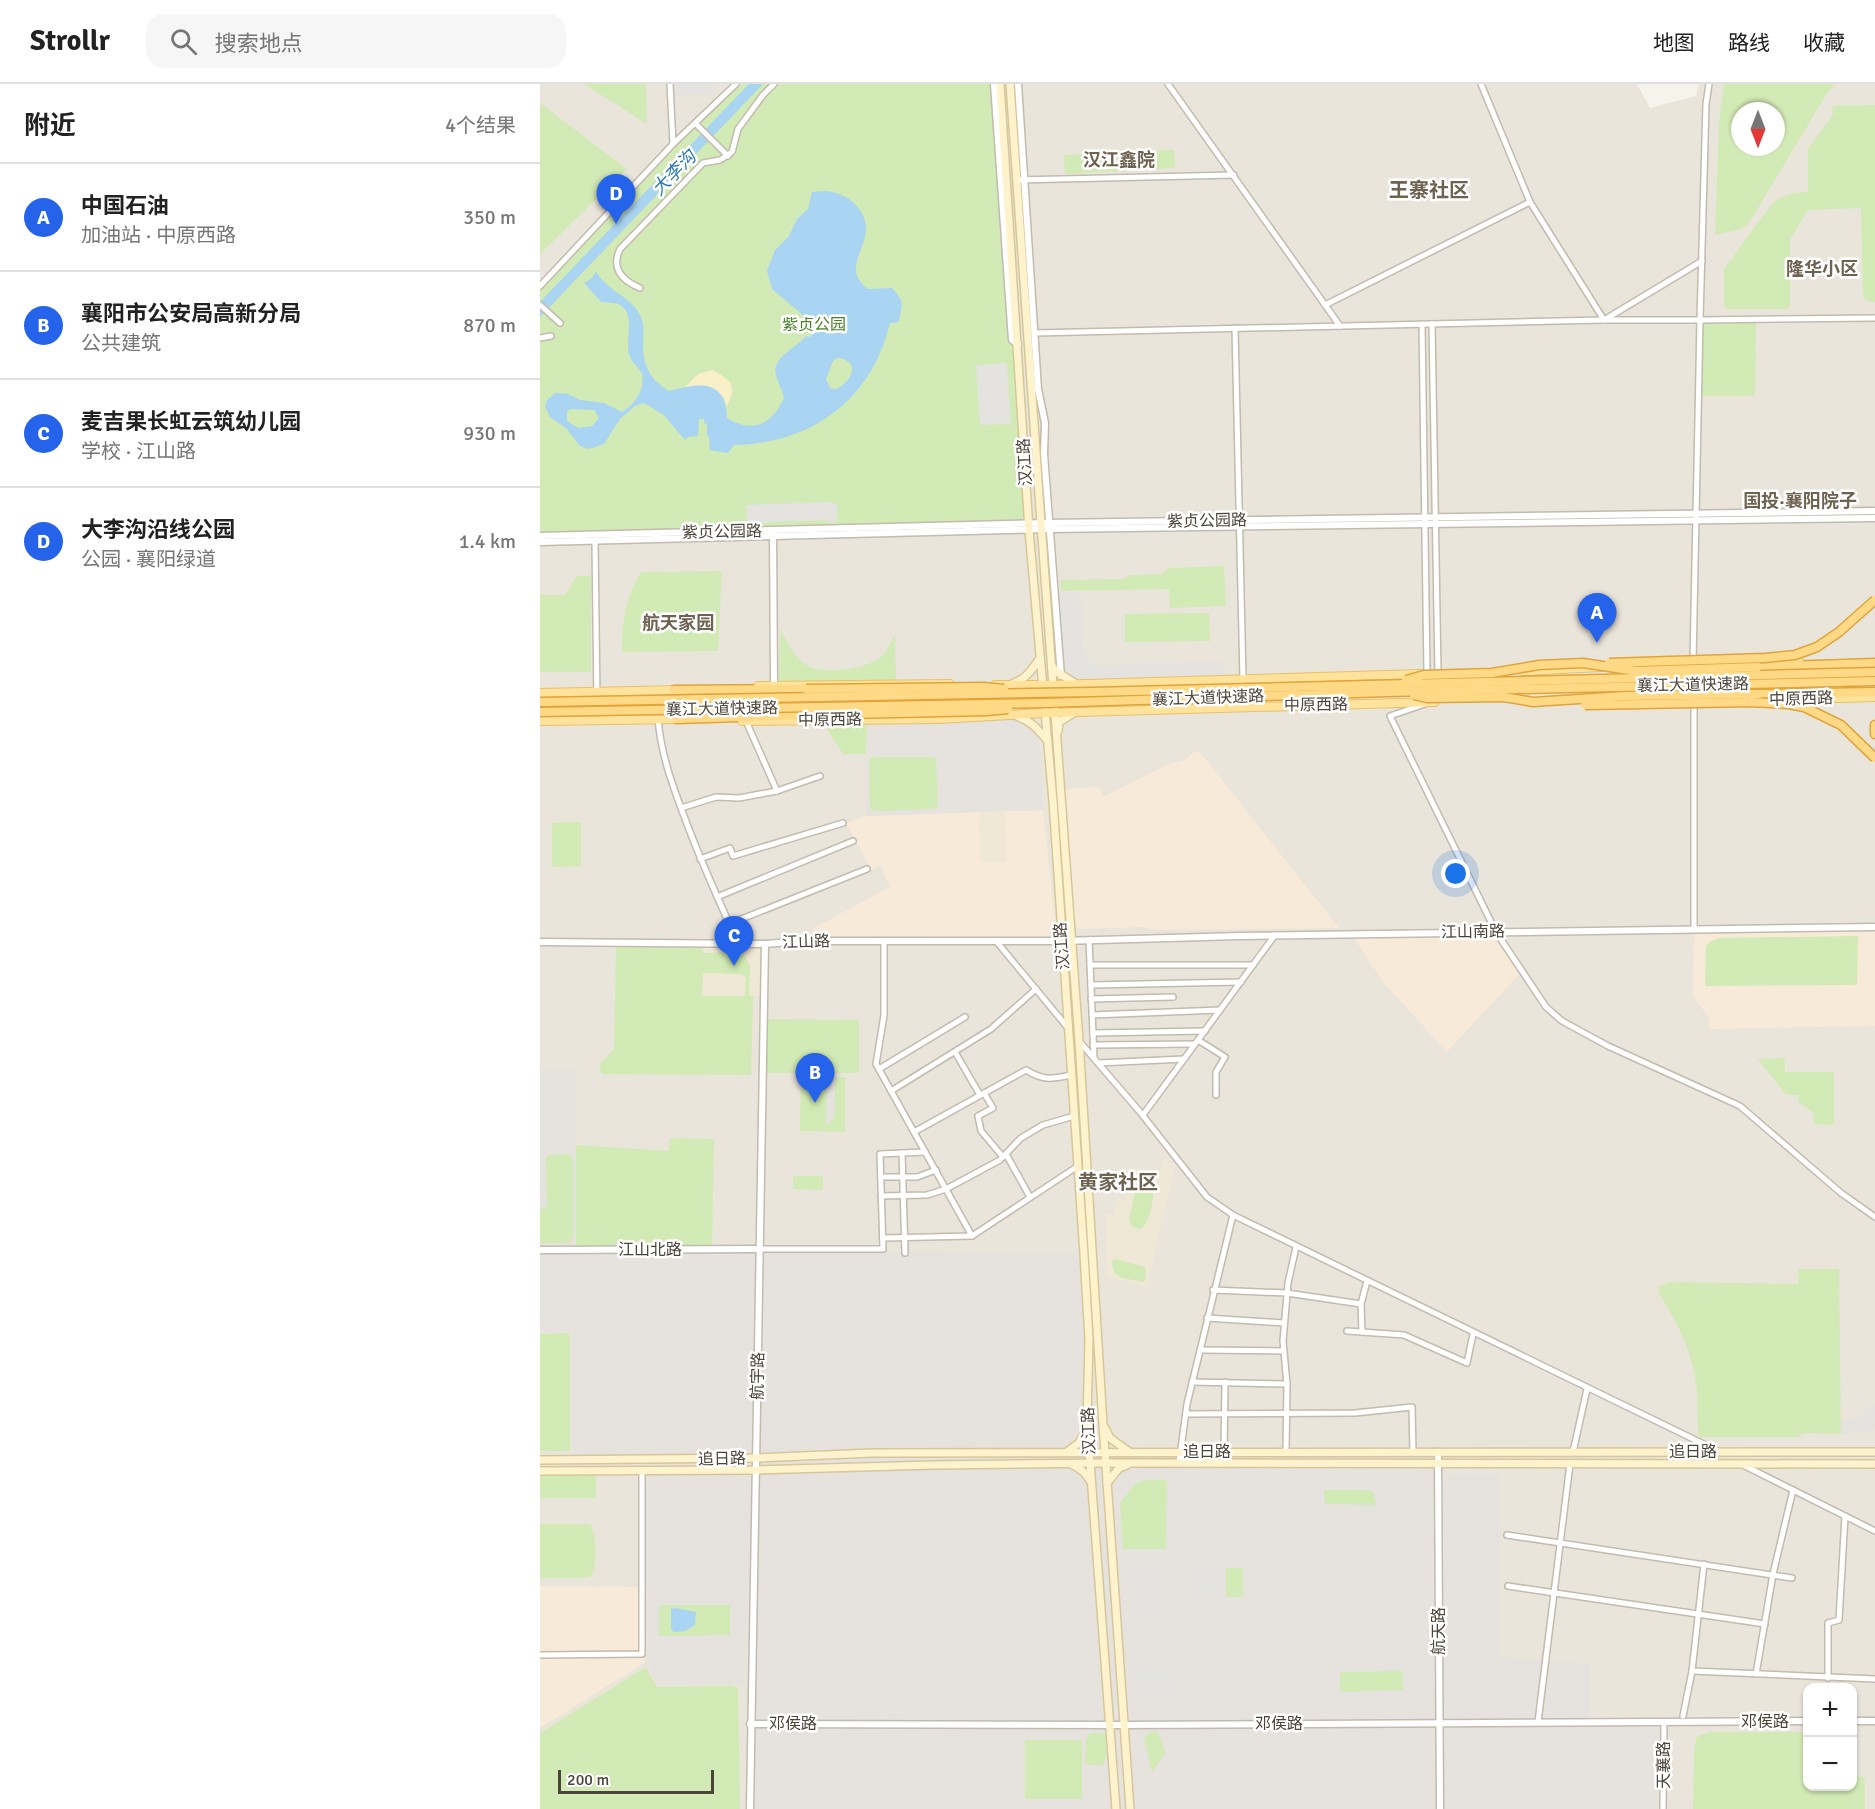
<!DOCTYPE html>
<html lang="zh">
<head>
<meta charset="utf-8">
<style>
	:root { --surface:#fff; --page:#f6f6f6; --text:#222; --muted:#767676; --line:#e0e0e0; --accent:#2563eb }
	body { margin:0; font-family:Signika,"Noto Sans SC",sans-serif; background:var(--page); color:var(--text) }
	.controls { position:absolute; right:18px; bottom:18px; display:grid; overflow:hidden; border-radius:12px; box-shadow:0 2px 4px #0004 }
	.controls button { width:54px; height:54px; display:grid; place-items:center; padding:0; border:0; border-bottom:2px solid var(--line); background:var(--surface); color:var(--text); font:30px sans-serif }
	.compass { position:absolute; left:1191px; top:18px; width:54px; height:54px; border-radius:50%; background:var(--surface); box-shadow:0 2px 4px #0004; rotate:180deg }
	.scale { position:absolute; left:18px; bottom:15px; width:156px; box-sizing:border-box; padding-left:6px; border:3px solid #4b4439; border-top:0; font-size:16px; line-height:21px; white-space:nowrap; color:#4b4439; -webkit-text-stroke:4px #fff; paint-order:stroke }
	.you { position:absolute; left:916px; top:790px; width:21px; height:21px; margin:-15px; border:4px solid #fff; border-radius:50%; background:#1a73e8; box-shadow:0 0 0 9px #1a73e833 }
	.badge { display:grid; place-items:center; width:39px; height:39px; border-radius:50%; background:var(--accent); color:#fff; font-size:20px; font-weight:700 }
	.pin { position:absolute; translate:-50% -50px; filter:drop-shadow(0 2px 3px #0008) }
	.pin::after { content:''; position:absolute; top:32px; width:21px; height:18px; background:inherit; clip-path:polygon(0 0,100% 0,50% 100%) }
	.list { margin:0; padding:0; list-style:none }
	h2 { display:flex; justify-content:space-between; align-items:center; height:78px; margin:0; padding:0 24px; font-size:26px }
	h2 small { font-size:20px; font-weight:400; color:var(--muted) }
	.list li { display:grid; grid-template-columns:39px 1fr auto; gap:18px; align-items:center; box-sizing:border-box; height:108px; padding:0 24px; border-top:2px solid var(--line) }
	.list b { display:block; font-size:22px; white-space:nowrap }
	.list p { margin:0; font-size:20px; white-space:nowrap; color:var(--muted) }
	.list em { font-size:20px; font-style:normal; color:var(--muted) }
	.icon { flex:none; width:33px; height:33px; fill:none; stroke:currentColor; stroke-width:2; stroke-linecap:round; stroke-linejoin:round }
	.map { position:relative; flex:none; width:1335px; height:1725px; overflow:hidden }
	header { display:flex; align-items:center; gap:36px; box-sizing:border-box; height:84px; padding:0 30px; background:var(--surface); border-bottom:2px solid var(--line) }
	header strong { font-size:28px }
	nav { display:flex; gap:33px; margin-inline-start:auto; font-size:21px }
	.search { width:420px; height:54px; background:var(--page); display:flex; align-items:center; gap:15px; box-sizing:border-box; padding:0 21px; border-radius:18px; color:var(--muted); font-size:22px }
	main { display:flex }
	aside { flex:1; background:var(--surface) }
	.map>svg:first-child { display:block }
	.residential { fill:#eae5da; fill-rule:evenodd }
	.commercial { fill:#f7ead8 }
	.industrial { fill:#e6e2dd }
	.education { fill:#efe8d6 }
	.green { fill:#d2eab5; fill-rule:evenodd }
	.sand { fill:#f9efc9 }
	.parking { fill:#e5e3e0 }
	.water { fill:#a9d4f2; fill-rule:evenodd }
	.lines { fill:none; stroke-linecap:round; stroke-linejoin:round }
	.minor-casing { stroke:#c2bbae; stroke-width:8 }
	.tertiary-casing { stroke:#c2bbae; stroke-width:9 }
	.secondary-casing { stroke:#d6c79b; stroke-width:10 }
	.primary-casing { stroke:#e6c16a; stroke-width:10 }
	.trunk-casing { stroke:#e0a43c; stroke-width:11 }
	.minor { stroke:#fff; stroke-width:5 }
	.tertiary { stroke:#fff; stroke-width:6 }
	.secondary { stroke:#fff3cd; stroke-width:7 }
	.primary { stroke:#ffe39c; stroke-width:8 }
	.trunk { stroke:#ffd985; stroke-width:8 }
	.trunk-bridge-casing { stroke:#e0a43c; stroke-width:11; stroke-linecap:butt }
	.trunk-bridge { stroke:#ffd985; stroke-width:8 }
	.labels { text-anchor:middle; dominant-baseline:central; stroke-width:5; stroke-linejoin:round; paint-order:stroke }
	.park-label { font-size:16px; fill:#4a7f2a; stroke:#fff }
	.street-label { font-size:16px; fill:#4b4439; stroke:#fff }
	.neighbourhood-label { font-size:18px; font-weight:bold; fill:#6e6250; stroke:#fff }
	.water-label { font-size:18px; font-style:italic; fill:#2e7ab2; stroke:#fff }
	.quarter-label { font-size:20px; font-weight:bold; fill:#6e6250; stroke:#fff }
</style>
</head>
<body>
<header>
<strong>Strollr</strong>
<div class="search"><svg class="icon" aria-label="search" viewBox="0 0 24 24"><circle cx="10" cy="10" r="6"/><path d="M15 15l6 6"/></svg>搜索地点</div>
<nav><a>地图</a><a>路线</a><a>收藏</a></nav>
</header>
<main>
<aside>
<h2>附近<small>4个结果</small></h2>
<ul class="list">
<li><span class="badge">A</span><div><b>中国石油</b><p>加油站 · 中原西路</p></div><em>350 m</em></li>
<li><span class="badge">B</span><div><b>襄阳市公安局高新分局</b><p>公共建筑</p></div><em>870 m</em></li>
<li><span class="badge">C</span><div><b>麦吉果长虹云筑幼儿园</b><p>学校 · 江山路</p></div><em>930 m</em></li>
<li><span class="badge">D</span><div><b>大李沟沿线公园</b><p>公园 · 襄阳绿道</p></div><em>1.4 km</em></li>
</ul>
</aside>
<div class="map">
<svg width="1335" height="1725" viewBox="0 0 1335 1725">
	<rect width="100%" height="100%" fill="#f6f3ec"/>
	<path class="residential" d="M0,0H1097L1110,24L1156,12L1159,0H1335V1725H0ZM1200,27H1236V63H1200ZM1268,1604H1312V1702H1268Z"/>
	<g class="commercial">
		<polygon points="659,667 799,844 618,846 602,843 542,845 537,843 533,837 522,705 559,703 563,713 631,679 645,676 653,669"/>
		<polygon points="503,726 517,854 275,852 274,844 350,803 340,781 331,786 306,739 326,732"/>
		<polygon points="1335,843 1335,942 1169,945 1169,934 1153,912 1154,845"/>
		<polygon points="956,848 982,887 907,968 843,898 811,850"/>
		<polygon points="0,1502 102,1503 102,1570 106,1578 0,1644"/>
	</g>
	<g class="industrial">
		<polygon points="475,634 487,639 499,651 503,726 326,732 327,638"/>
		<polygon points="0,985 36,986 36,1162 0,1162"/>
		<polygon points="219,1165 544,1170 550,1368 898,1368 899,1507 904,1507 903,1402 909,1390 959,1390 959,1573 1050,1579 1050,1638 900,1639 900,1725 210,1725 217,1374 32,1376 32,1248 0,1248 0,1166"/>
		<polygon points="212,1389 205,1600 118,1601 109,1584 107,1570 105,1391"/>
		<polygon points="914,1642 1114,1643 1119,1650 1117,1725 904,1725 903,1658 906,1647"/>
	</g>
	<g class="education">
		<polygon points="442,728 465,728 467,777 440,778 439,734"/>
		<polygon points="163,859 225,860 224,912 162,912"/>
		<polygon points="623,1076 635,1081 607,1202 567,1193 565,1130 574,1130 576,1116 587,1115 589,1082 619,1093"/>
	</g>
	<g class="green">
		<polygon points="44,0 106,0 107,40"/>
		<polygon points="196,0 460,0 489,440 0,450 0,202 133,60"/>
		<path d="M1184,0H1295L1286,11L1209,139L1201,145L1175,151L1179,37ZM1200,27H1236V63H1200Z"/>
		<polygon points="0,19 87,85 0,170"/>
		<path d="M1335,21V218C1327,218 1325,217 1323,210L1321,124L1268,126L1250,156V222L1247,225H1188L1184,222V185L1231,121C1242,110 1253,109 1268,108V65L1293,31L1292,22Z"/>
		<polygon points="634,66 635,84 525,90 524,71"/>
		<polygon points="1160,236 1216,236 1215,312 1158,312"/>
		<polygon points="684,482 686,522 630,524 629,505 521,507 521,496 585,495 589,491 622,490 628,484"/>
		<path d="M182,487L178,567L82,568C82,535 85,517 101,488Z"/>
		<polygon points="37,492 51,492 51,588 0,588 0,511 25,511"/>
		<polygon points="669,529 670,557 585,558 585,530"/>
		<path d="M240,545C247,558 255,575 268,582C285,591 325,585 340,574C347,569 351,557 355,550L356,597H239Z"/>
		<polygon points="327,638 326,670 303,670 283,639"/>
		<polygon points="333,673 392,673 396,675 398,721 395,725 334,727 330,723 329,676"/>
		<polygon points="41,738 41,782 12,783 12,739"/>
		<polygon points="1318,852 1317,901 1165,902 1166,862 1170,858 1179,854"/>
		<path d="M76,863L163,864V869L203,868L210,882L209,911L213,912L211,991L62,990L59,981L74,965ZM163,889L201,890L206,894L205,912H162Z"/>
		<polygon points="224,935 319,936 319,989 223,989"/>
		<polygon points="1245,974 1245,988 1294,988 1294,1041 1274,1040 1274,1030 1258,1017 1259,1011 1246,1011 1218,975"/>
		<polygon points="261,993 305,993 305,1048 260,1047"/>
		<polygon points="130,1054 174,1055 172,1165 36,1166 36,1061 129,1067"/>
		<polygon points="29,1070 33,1075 33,1153 29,1159 0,1159 0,1125 7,1124 6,1074 9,1071"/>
		<polygon points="253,1092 283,1092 283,1106 253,1105"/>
		<path d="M603,1097L611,1099C617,1109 610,1138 601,1145L592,1143L589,1135L597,1100Z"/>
		<path d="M575,1175L605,1183L606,1194L603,1198C587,1194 572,1197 572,1177Z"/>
		<path d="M1258,1185H1299L1301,1350L1262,1349L1259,1353H1159C1157,1338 1158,1322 1157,1307C1154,1271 1137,1237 1118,1208L1120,1202L1129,1198L1259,1200Z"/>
		<polygon points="28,1249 30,1252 30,1367 0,1367 0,1250"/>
		<polygon points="56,1386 56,1414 0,1414 0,1387"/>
		<polygon points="606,1396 627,1396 626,1465 583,1465 580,1419 596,1399"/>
		<polygon points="784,1406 828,1406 834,1409 836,1421 785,1420"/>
		<path d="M0,1440H50C57,1451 57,1479 52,1492L44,1494H0Z"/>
		<rect x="686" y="1484" width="17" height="29"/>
		<polygon points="119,1521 190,1521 190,1551 119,1552"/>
		<polygon points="104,1584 106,1584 117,1603 192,1602 198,1604 200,1725 0,1725 0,1649"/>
		<polygon points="863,1587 863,1606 800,1608 800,1588"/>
		<polygon points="612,1648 618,1648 625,1669 612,1688 604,1655 607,1650"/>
		<polygon points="1171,1648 1267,1648 1268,1702 1312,1702 1313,1691 1324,1693 1325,1697 1325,1725 1153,1725 1154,1666 1157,1652"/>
		<polygon points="550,1649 563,1649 566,1652 566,1673 563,1681 548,1681 545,1678 546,1655"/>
		<rect x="485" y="1656" width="57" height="59"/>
	</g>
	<path class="sand" d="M172,286C191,296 198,301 187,322L183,312L145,303L158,290Z"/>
	<g class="parking">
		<polygon points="133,0 174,0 176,10 134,12"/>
		<polygon points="467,279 471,340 440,341 436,281"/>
		<polygon points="290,418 297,421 297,438 287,439 287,436 207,439 206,421"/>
		<polygon points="517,509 541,509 542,566 555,581 683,577 683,594 540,597 535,595 529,592 521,582"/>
		<polygon points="287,993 295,993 295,1029 293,1035 286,1042"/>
		<polygon points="1327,1322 1335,1322 1334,1347 1301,1350 1301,1335 1317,1334"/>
		<rect x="592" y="1483" width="25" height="52"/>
		<polygon points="652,1484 684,1484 685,1512 653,1513"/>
		<polygon points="596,1583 631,1583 631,1610 597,1611"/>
	</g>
	<g class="water">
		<polygon points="209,0 223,0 0,233 0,218"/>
		<path d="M287,107C300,109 311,114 319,125C343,156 295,181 328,205L352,204C365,219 362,218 359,238L350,239C332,316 271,360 194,361L188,369L170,366L169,353L167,352V340L164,339V335H159L158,352L148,353L145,356L124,331L104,319L95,322L80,335L64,360L49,365L40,362L27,345L10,333L5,322L7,316L15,309L28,310L40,316L64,319L82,328C96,319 105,306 102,289C97,282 91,278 89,270C85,255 96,230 80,221C75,218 66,219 61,218L44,199L52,194L56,187C67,208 92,212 101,233C105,243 103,251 103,261C103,283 111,296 129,307C158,299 186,294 187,334C214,350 232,340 244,314C242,306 238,299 236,291C231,273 257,264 266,252L270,253L272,250L270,237L232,205L227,187L235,166L249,152L257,135L268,125L272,108ZM297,274C322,276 312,298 296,305L290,304L286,295L293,277ZM32,325L54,326L59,334L52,342L38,344L27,337V327Z"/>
		<polygon points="135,1524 156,1528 155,1541 145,1547 134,1548 131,1545 131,1525"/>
	</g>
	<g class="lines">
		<defs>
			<g id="minor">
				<polyline points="130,0 133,60"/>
				<polyline points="628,0 800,242"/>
				<polyline points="1169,0 1166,20 1160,236 1335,234"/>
				<polyline points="155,39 188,72"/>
				<polyline points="477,96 694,91"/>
				<polyline points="990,118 1064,236 1162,177"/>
				<polyline points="0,202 133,60 196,0"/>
				<path d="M100,204C81,196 71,184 80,165L163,79L180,76L192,68L198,45L223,11L234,0"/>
				<polyline points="0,221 20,239"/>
				<polyline points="785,221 990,118 941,0"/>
				<polyline points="882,240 887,589"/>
				<polyline points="892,240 898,589"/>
				<polyline points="695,244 703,595"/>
				<polyline points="495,249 1064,236 1160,236 1153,578"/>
				<polyline points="0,254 11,252"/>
				<polyline points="55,457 57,619"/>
				<polyline points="1154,618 1154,845"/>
				<polyline points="885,620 850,632 956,848 1006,923 1022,937 1068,962 1200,1022 1301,1109 1335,1133"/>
				<path d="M118,635C121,670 132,700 144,732C160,776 179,817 198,859"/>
				<polyline points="206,637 237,707 280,692"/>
				<polyline points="141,724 176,713 199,714 237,707"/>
				<polyline points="160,775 190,764 193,772 303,739"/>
				<polyline points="177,813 313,757"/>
				<polyline points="189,840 327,785"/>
				<polyline points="549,856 554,974"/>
				<polyline points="344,857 344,931 336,980 432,1152 538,1082"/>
				<polyline points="456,857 528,944"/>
				<polyline points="550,881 713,881"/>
				<polyline points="551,901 701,898"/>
				<polyline points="551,915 633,913"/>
				<polyline points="552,931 680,926"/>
				<polyline points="553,949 665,947"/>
				<polyline points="658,956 685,973 676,988 676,1011"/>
				<polyline points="539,957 600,1028 667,1113 693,1131 1178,1367"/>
				<polyline points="553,961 655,960"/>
				<polyline points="415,968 440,1011"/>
				<polyline points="558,979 644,975"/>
				<polyline points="339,985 425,933"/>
				<polyline points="351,1007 451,945 496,905"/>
				<polyline points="444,1009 453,1024 438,1032 441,1047 463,1073"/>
				<polyline points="603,1031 735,851"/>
				<path d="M374,1048L486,986C504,997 511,995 531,991"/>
				<polyline points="362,1069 365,1169"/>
				<polyline points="466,1070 490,1113"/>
				<polyline points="341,1093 377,1093 396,1086"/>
				<polyline points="341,1112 387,1111 406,1105 460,1076 481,1054 503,1041 534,1032"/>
				<polyline points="343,1154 432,1152"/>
				<polyline points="219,1165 343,1165 340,1070 385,1068"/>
				<polyline points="673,1206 747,1209 821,1220"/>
				<polyline points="667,1234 744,1239"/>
				<polyline points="807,1247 864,1251 927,1279 933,1250"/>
				<polyline points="822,1248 821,1220 827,1197"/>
				<polyline points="660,1266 744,1267"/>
				<polyline points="652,1298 747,1300"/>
				<polyline points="646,1330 815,1329 872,1323 873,1368"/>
				<polyline points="684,1368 685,1298"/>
				<polyline points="746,1368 747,1300 743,1257 748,1199 756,1163"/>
				<polyline points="1033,1368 1047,1305"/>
				<polyline points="639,1379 647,1320 693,1131"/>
				<polyline points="1203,1381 1335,1447"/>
				<polyline points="967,1451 1252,1494"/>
				<polyline points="1164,1480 1152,1587 1335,1595"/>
				<polyline points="968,1502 1225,1540"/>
				<polyline points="0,1571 102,1570 102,1386"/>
				<polyline points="1216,1590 1233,1490 1253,1406"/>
				<polyline points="1288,1594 1288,1539 1299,1536 1305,1432"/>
				<polyline points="1143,1632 1152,1587"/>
				<polyline points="998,1638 1030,1380"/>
				<polyline points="1123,1725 1124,1638"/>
			</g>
			<g id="tertiary">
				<polyline points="454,0 472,256 478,260"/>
				<polyline points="478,0 498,305 505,339 504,370 521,592"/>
				<polyline points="233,449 234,601"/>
				<polyline points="0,452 509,439 1335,427"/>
				<polyline points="0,458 510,445 1335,434"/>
				<polyline points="0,858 225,860 263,857 522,857 699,852 1335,843"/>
				<polyline points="0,1166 219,1165"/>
				<polyline points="898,1368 900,1725"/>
				<polyline points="1312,1637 1335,1637"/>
				<polyline points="210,1640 584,1641 1268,1637"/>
				<polyline points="210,1725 225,860"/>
			</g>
			<g id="secondary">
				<polyline points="460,0 489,446 513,717 544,1170 549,1255 547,1338 576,1725"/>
				<polyline points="470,0 501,439 539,957 563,1340 590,1725"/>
				<polyline points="513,583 514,586 536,600"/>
				<path d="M472,600C486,595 492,586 500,574"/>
				<path d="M474,631C490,636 497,644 507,656"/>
				<polyline points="518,647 519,638 535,628"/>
				<polyline points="565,1344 570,1354 588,1367"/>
				<polyline points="528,1367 539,1359 546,1346"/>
				<polyline points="0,1376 217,1374 332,1369 1335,1368"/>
				<path d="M533,1381C542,1385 546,1390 551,1398"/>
				<polyline points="0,1387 217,1386 393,1381 566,1379 1335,1380"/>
				<polyline points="567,1399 579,1384 587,1381"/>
			</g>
			<g id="primary">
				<polyline points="1208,579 1259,578"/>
				<polyline points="983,587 1061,583"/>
				<polyline points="455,601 513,601 881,590"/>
				<polyline points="218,602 410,600"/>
				<polyline points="0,609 140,606"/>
				<polyline points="1228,616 1335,613"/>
				<polyline points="0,637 142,635"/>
				<polyline points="202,637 398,635 504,629 895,618"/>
			</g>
			<g id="trunk">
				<polyline points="1218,583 1335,579"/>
				<polyline points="134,606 266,605"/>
				<polyline points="1219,610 1335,608"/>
				<polyline points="137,635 265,631"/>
				<polyline points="1335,641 1335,650"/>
			</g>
		</defs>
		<use href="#minor" class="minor-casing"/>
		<use href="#tertiary" class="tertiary-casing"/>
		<use href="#secondary" class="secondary-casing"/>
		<use href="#primary" class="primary-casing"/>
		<use href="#trunk" class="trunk-casing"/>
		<use href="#minor" class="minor"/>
		<use href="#tertiary" class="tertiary"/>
		<use href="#secondary" class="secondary"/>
		<use href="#primary" class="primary"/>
		<use href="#trunk" class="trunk"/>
		<defs>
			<g id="trunk-bridge">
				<polyline points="1069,579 1225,574 1255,571 1277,563 1299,548 1335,516"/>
				<polyline points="866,596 884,591 952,589 999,581 1043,579 1096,587 1218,583"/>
				<polyline points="266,605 444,603 464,605"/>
				<polyline points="874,611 887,614 964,613 993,618 1085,612 1219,610"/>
				<polyline points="0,618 551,608 1335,588"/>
				<polyline points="1045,621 1210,618 1249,620 1264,623 1301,641 1335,674"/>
				<polyline points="0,628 505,619 847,608 1335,597"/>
				<polyline points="265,631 447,627 468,625"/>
			</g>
		</defs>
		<use href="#trunk-bridge" class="trunk-bridge-casing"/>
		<use href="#trunk-bridge" class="trunk-bridge"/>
	</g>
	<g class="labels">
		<g class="park-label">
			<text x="274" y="241">紫贞公园</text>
		</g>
		<g class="street-label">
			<text transform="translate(485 378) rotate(-93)">汉江路</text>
			<text transform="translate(667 437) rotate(-1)">紫贞公园路</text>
			<text transform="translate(182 448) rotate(-1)">紫贞公园路</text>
			<text transform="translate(1153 601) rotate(-1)">襄江大道快速路</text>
			<text transform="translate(668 614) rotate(-2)">襄江大道快速路</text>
			<text transform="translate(1261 615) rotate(-2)">中原西路</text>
			<text transform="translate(776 621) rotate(-1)">中原西路</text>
			<text transform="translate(182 625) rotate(-1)">襄江大道快速路</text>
			<text transform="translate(290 636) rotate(-1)">中原西路</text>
			<text transform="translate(933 848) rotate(-1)">江山南路</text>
			<text transform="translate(266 858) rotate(-2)">江山路</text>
			<text transform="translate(522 862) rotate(-94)">汉江路</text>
			<text x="110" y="1166">江山北路</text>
			<text transform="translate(218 1292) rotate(-89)">航宇路</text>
			<text transform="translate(549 1347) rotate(-92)">汉江路</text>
			<text x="667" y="1368">追日路</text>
			<text x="1153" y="1368">追日路</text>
			<text transform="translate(182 1375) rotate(-1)">追日路</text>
			<text transform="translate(899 1547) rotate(-90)">航天路</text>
			<text x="1225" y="1638">邓侯路</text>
			<text x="253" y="1640">邓侯路</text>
			<text x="739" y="1640">邓侯路</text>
			<text transform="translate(1124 1681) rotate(-90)">天襄路</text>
		</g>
		<g class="neighbourhood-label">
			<text x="579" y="76">汉江鑫院</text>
			<text x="1282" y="185">隆华小区</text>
			<text x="1260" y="417">国投·襄阳院子</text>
			<text x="138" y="539">航天家园</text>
		</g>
		<g class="water-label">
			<text transform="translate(134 89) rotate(-46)">大李沟</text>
		</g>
		<g class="quarter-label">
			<text x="889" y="106">王寨社区</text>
			<text x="578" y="1098">黄家社区</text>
		</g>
	</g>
</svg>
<div class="controls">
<button>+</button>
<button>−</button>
</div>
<svg class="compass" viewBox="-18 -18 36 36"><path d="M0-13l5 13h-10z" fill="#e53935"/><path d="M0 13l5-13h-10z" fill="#767676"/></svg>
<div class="scale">200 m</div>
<div class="you"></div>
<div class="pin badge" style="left:1057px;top:559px">A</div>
<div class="pin badge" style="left:275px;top:1019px">B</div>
<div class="pin badge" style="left:194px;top:882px">C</div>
<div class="pin badge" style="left:76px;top:140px">D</div>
</div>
</main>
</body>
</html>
